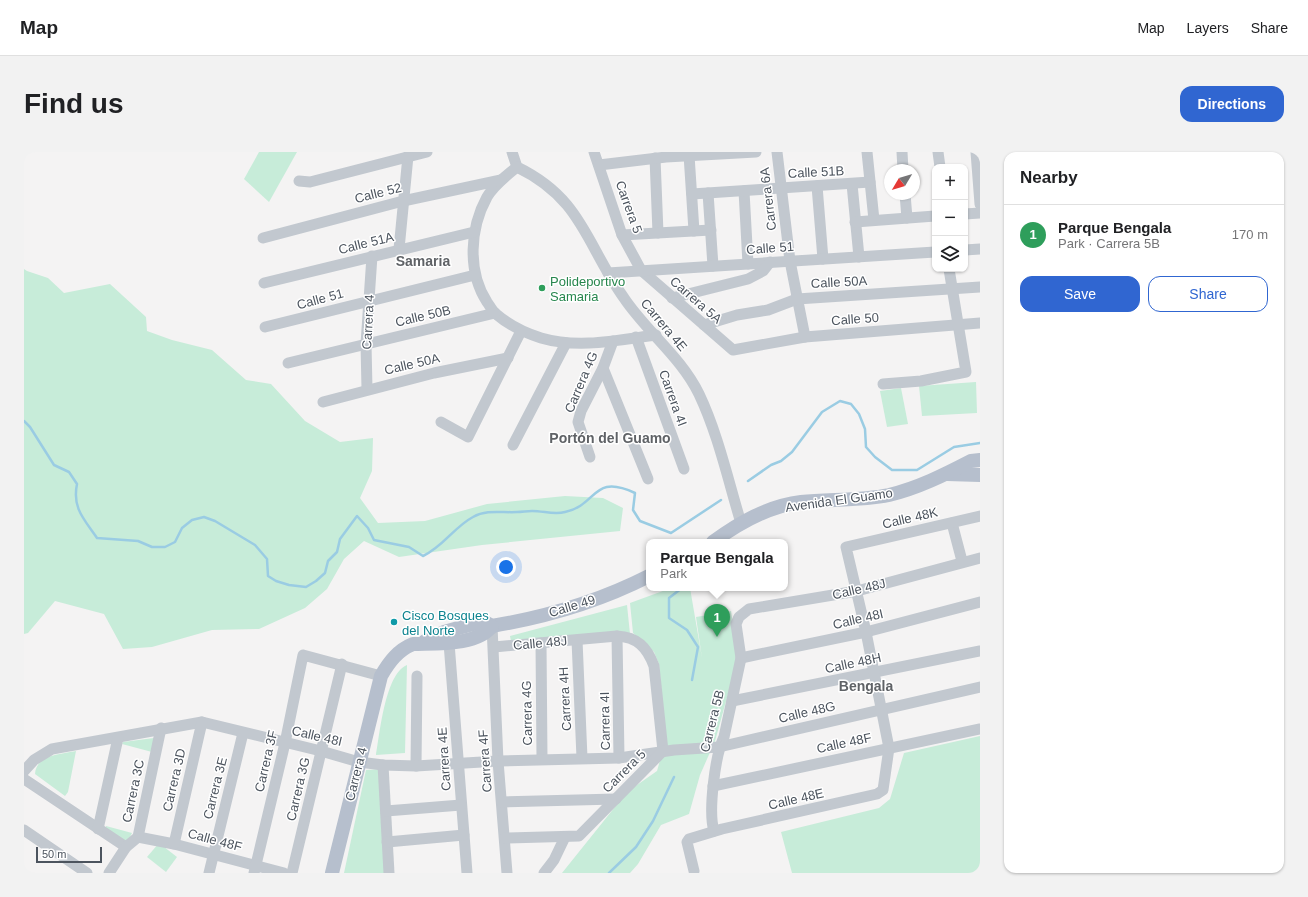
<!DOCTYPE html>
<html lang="en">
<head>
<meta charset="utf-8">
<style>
	:root { --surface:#fff; --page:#f2f2f2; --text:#202124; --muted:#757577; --line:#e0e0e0; --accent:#3066d1 }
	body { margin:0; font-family:Arial,sans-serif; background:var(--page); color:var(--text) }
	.controls { position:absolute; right:12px; top:12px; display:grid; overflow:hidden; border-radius:8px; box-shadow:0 1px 3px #0004 }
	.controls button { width:36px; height:36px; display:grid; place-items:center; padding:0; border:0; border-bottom:1px solid var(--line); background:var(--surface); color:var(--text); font:20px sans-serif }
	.compass { position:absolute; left:860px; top:12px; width:36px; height:36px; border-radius:50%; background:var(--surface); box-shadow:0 1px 3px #0004; rotate:232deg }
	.scale { position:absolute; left:12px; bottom:10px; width:66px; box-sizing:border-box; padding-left:4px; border:2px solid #4c545e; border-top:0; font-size:11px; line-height:14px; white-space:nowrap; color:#4c545e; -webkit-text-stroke:3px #fff; paint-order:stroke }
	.you { position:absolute; left:482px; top:415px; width:14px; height:14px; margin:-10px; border:3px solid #fff; border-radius:50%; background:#1a73e8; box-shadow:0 0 0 6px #1a73e833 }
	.badge { display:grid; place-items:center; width:26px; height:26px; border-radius:50%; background:var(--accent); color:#fff; font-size:13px; font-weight:700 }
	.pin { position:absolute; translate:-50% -33px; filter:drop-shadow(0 1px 2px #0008) }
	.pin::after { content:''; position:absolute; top:21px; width:14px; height:12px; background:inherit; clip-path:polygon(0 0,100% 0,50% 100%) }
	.popup { position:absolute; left:622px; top:387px; width:142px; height:52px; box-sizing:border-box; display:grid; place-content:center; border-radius:8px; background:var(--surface); filter:drop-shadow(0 1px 3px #0005); font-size:13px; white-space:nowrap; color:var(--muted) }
	.popup b { font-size:15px; color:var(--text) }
	.popup::after { content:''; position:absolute; left:50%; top:100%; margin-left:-8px; border:8px solid transparent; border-top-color:var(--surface) }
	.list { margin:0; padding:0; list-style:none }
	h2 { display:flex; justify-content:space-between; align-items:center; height:52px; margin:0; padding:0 16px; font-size:17px }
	h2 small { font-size:13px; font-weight:400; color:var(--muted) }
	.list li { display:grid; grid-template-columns:26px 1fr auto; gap:12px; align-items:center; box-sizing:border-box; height:60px; padding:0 16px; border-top:1px solid var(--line) }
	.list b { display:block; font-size:15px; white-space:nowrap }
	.list p { margin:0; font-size:13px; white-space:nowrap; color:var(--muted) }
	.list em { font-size:13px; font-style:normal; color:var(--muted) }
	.actions { display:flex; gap:8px; padding:12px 16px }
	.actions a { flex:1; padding:9px 0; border:1px solid var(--accent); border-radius:12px; text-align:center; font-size:14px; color:var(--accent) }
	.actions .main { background:var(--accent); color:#fff }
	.icon { flex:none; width:22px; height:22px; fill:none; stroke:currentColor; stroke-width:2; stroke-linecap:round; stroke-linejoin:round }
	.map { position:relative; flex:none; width:956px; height:721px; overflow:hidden; border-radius:12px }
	header { display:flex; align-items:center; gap:24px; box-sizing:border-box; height:56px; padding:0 20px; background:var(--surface); border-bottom:1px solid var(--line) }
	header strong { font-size:19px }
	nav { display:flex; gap:22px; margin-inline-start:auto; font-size:14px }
	.intro { display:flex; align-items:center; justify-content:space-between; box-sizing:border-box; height:96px; padding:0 24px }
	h1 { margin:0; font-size:28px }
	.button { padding:10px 18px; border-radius:12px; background:var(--accent); color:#fff; font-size:14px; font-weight:700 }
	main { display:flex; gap:24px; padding:0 24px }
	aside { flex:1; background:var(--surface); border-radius:12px; box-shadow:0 1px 3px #0004 }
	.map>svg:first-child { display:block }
	.green { fill:#c7ecd9 }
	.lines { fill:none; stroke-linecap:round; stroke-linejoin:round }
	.stream { stroke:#9acce3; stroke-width:2.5 }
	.minor { stroke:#c2c8cf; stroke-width:11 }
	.major { stroke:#b6bfcd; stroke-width:14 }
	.leisure-dot { fill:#2e9e5b; stroke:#fff; stroke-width:1.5 }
	.culture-dot { fill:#0f9aa8; stroke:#fff; stroke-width:1.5 }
	.labels { text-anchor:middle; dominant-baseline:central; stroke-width:3; stroke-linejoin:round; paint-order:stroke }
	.street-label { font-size:13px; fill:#4c545e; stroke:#fff }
	.leisure-label { font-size:13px; fill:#27864d; stroke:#fff; text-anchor:start }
	.culture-label { font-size:13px; fill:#0d838f; stroke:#fff; text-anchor:start }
	.neighbourhood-label { font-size:14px; font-weight:bold; fill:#5f6266; stroke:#fff }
</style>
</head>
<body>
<header>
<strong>Map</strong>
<nav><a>Map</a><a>Layers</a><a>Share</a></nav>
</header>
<div class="intro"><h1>Find us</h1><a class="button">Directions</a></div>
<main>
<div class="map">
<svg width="956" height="721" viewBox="0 0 956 721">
	<rect width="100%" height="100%" fill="#f4f3f3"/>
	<g class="green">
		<polygon points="235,0 273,0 245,50 220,27"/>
		<polygon points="0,117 3,119 24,126 40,141 86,132 122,165 123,179 148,188 188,198 222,228 247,232 281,269 316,290 349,286 348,319 336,346 354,371 401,369 463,352 541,344 579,346 599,356 596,379 458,393 375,405 340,389 320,407 303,437 281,456 235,477 188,478 128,495 99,497 80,462 31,449 4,481 0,482"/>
		<polygon points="952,230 953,261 898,264 895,234"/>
		<polygon points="877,236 884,272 863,275 856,239"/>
		<polygon points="647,436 666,436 678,506 672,465 707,459 714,506 695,507 714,506 691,589 676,623 665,662 637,673 614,712 606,721 538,721 603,640 633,619 642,587 635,512 630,500 609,481 606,451"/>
		<polygon points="603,453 606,482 487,489 486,484"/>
		<path d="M383,513L381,601L352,603C356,581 361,522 383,513Z"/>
		<polygon points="956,584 956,721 768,721 757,680 855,656 866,647 880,601"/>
		<polygon points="130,586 128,600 98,592 99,590"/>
		<path d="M52,599L44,640L41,644L11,622C12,603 37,602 52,599Z"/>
		<polygon points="357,617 362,721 320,721 342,618"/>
		<polygon points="82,674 108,681 103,691 81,678"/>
		<polygon points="135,691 153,705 142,720 123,705"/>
	</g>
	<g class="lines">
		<g class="stream">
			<path d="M0,269L6,275L30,313L45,320L53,332C48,356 60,367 73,386L114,389L128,395H141L151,390L158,376L168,368L180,365L191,369L231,393L243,407L244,424L252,429L265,433L282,435L292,429L301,421L304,409L313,400L316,387L333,364L344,376L350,388L385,395L399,404C419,395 430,375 449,365C463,357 478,361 493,360C498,360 503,359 508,359C520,359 530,363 541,360C574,353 568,321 611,341L609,358L616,369L647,381L697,348"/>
			<polyline points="724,329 747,313 757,309 768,300 798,260 816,249 827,252 835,262 841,277 842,295 851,305 868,318 893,318 930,295 956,291"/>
			<polyline points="658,436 645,446 645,466 663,478 674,495 668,528"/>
			<polyline points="585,721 612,695 629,669 650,625"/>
		</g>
		<g class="minor">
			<path d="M488,0L493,15C559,47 562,93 600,146C622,179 657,205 675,242C694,282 704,328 717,371"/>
			<polyline points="570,0 598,83 617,118 709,198 781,185 956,171"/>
			<polyline points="753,0 766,109 781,185"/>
			<polyline points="843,0 850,68"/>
			<polyline points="878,0 879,18"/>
			<polyline points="914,0 916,15"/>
			<polyline points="952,0 956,52"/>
			<polyline points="665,3 670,79"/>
			<polyline points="631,6 634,81"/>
			<polyline points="575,13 642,5 732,0"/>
			<path d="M493,15C482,24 470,33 463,45C446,76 443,119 463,150C466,154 468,159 472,162C485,173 501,181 517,186C555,197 594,188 632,183"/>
			<polyline points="275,29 286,30 403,0"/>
			<polyline points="828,32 835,105"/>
			<polyline points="793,34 799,107"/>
			<polyline points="720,39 724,112"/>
			<polyline points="684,41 689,114"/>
			<polyline points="668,42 846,30"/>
			<polyline points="881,42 883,66"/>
			<polyline points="941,62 956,61"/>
			<polyline points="831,70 911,64"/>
			<polyline points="598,83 687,78"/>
			<polyline points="239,86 379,49 477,28"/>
			<polyline points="375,97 384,4"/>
			<polyline points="941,98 956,97"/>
			<polyline points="584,121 911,100"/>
			<polyline points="240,131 450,80"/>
			<polyline points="648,146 724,127 739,119 746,110"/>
			<polyline points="680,173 713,163 744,158 773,147 956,135"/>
			<polyline points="241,175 451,123"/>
			<polyline points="612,185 660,317"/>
			<polyline points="264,211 471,161"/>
			<polyline points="579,216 624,327"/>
			<polyline points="859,232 897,229 942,220 925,117"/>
			<polyline points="343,237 342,192 348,104"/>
			<polyline points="299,250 410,221 484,206"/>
			<polyline points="417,270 444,285 497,179"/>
			<polyline points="489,293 542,191"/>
			<polyline points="566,305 554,270 557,259 579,216 589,189"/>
			<polyline points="928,371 938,409"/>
			<polyline points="468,474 474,609 483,721"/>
			<polyline points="593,484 595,606"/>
			<polyline points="553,488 558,606"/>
			<polyline points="425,491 443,721"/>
			<polyline points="517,491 518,607"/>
			<path d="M470,495L593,484C613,485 623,495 630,514L639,599"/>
			<polyline points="717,506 842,480 956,450"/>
			<polyline points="708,549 956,499"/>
			<polyline points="359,613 365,721"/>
			<polyline points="392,614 393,524"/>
			<polyline points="0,619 10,608 28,597 178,570 297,599 335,610 359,613 392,614 474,609 595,606 650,598 695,595 956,535"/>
			<polyline points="0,627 102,695"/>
			<polyline points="689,634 956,577"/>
			<polyline points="478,650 592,647"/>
			<polyline points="362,659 437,653"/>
			<polyline points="74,677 94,586"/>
			<polyline points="0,678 63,721"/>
			<path d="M690,679C684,660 691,603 700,585L717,506L712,472L715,465L725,457L833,439L956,406"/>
			<polyline points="114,685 150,692 260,721"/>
			<polyline points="481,686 555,684 639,599"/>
			<polyline points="363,690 440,683"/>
			<polyline points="150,692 178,570"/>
			<polyline points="670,719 663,690 665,687 698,677 853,642 859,638 865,596 842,480 822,395 956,364"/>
			<polyline points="85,721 102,695 114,685 137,576"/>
			<polyline points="185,721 219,581"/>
			<polyline points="230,721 261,591 279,503 357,524"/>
			<polyline points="268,721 318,512"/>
			<polyline points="520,721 530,708 541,685"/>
		</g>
		<g class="major">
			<polyline points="923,322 956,323"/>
			<path d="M689,390C715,371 744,354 777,350C806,347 836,349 865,343C894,336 920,323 947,309L956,308"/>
			<path d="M468,474C522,465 576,449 625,424"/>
			<polyline points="401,489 420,480 456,470 461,470 468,474"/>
			<path d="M308,721L357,524C365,510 374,498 389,492C412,491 453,494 468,474"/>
		</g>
	</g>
	<circle class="leisure-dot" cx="518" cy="136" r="4"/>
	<circle class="culture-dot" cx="370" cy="470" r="4"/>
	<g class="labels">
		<g class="street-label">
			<text transform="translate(792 20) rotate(-3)">Calle 51B</text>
			<text transform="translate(354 41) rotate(-14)">Calle 52</text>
			<text transform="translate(744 47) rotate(-97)">Carrera 6A</text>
			<text transform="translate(605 55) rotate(70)">Carrera 5</text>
			<text transform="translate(342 91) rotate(-14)">Calle 51A</text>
			<text transform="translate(746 96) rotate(-4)">Calle 51</text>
			<text transform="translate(815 130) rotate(-3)">Calle 50A</text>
			<text transform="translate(296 147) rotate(-15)">Calle 51</text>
			<text transform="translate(672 148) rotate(41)">Carrera 5A</text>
			<text transform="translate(399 164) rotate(-13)">Calle 50B</text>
			<text transform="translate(831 167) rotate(-4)">Calle 50</text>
			<text transform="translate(344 170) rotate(-87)">Carrera 4</text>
			<text transform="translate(640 173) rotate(50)">Carrera 4E</text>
			<text transform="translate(388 212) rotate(-13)">Calle 50A</text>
			<text transform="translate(557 230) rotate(-67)">Carrera 4G</text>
			<text transform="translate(649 246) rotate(70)">Carrera 4I</text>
			<text transform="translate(815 348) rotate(-8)">Avenida El Guamo</text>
			<text transform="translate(886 366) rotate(-13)">Calle 48K</text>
			<text transform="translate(835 437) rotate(-13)">Calle 48J</text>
			<text transform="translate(548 454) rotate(-17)">Calle 49</text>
			<text transform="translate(834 467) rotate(-13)">Calle 48I</text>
			<text transform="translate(516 491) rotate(-5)">Calle 48J</text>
			<text transform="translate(829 511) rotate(-12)">Calle 48H</text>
			<text transform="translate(541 547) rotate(-93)">Carrera 4H</text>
			<text transform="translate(783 560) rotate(-13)">Calle 48G</text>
			<text transform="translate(503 561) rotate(-91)">Carrera 4G</text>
			<text transform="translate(581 569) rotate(-91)">Carrera 4I</text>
			<text transform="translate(688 569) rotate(-76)">Carrera 5B</text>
			<text transform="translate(293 584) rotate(13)">Calle 48I</text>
			<text transform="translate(820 591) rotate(-12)">Calle 48F</text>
			<text transform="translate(420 607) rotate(-94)">Carrera 4E</text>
			<text transform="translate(242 609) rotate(-77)">Carrera 3F</text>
			<text transform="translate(461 609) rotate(-94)">Carrera 4F</text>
			<text transform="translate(600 619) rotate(-45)">Carrera 5</text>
			<text transform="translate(332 622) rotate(-76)">Carrera 4</text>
			<text transform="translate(150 628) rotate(-77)">Carrera 3D</text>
			<text transform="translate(191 636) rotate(-76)">Carrera 3E</text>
			<text transform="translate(274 637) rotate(-77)">Carrera 3G</text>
			<text transform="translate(109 639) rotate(-78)">Carrera 3C</text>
			<text transform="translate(772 647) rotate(-13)">Calle 48E</text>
			<text transform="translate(191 688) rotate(15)">Calle 48F</text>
		</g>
		<g class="leisure-label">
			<text x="526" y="129">Polideportivo<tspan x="526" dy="15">Samaria</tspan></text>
		</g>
		<g class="culture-label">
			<text x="378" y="463">Cisco Bosques<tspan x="378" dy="15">del Norte</tspan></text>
		</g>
		<g class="neighbourhood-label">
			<text x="399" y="109">Samaria</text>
			<text x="586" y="286">Portón del Guamo</text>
			<text x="842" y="534">Bengala</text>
		</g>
	</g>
</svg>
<div class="controls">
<button>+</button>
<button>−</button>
<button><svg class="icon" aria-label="layers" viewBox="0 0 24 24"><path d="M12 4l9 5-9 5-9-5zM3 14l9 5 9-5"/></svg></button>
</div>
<svg class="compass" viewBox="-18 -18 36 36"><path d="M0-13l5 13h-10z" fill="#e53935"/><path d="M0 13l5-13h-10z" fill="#757577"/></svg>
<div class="scale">50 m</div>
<div class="you"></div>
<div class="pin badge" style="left:693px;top:485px;background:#2e9e5b">1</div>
<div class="popup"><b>Parque Bengala</b>Park</div>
</div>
<aside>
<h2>Nearby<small></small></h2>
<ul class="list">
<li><span class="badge" style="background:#2e9e5b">1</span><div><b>Parque Bengala</b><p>Park · Carrera 5B</p></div><em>170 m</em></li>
</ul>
<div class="actions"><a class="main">Save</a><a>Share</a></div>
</aside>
</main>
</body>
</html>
